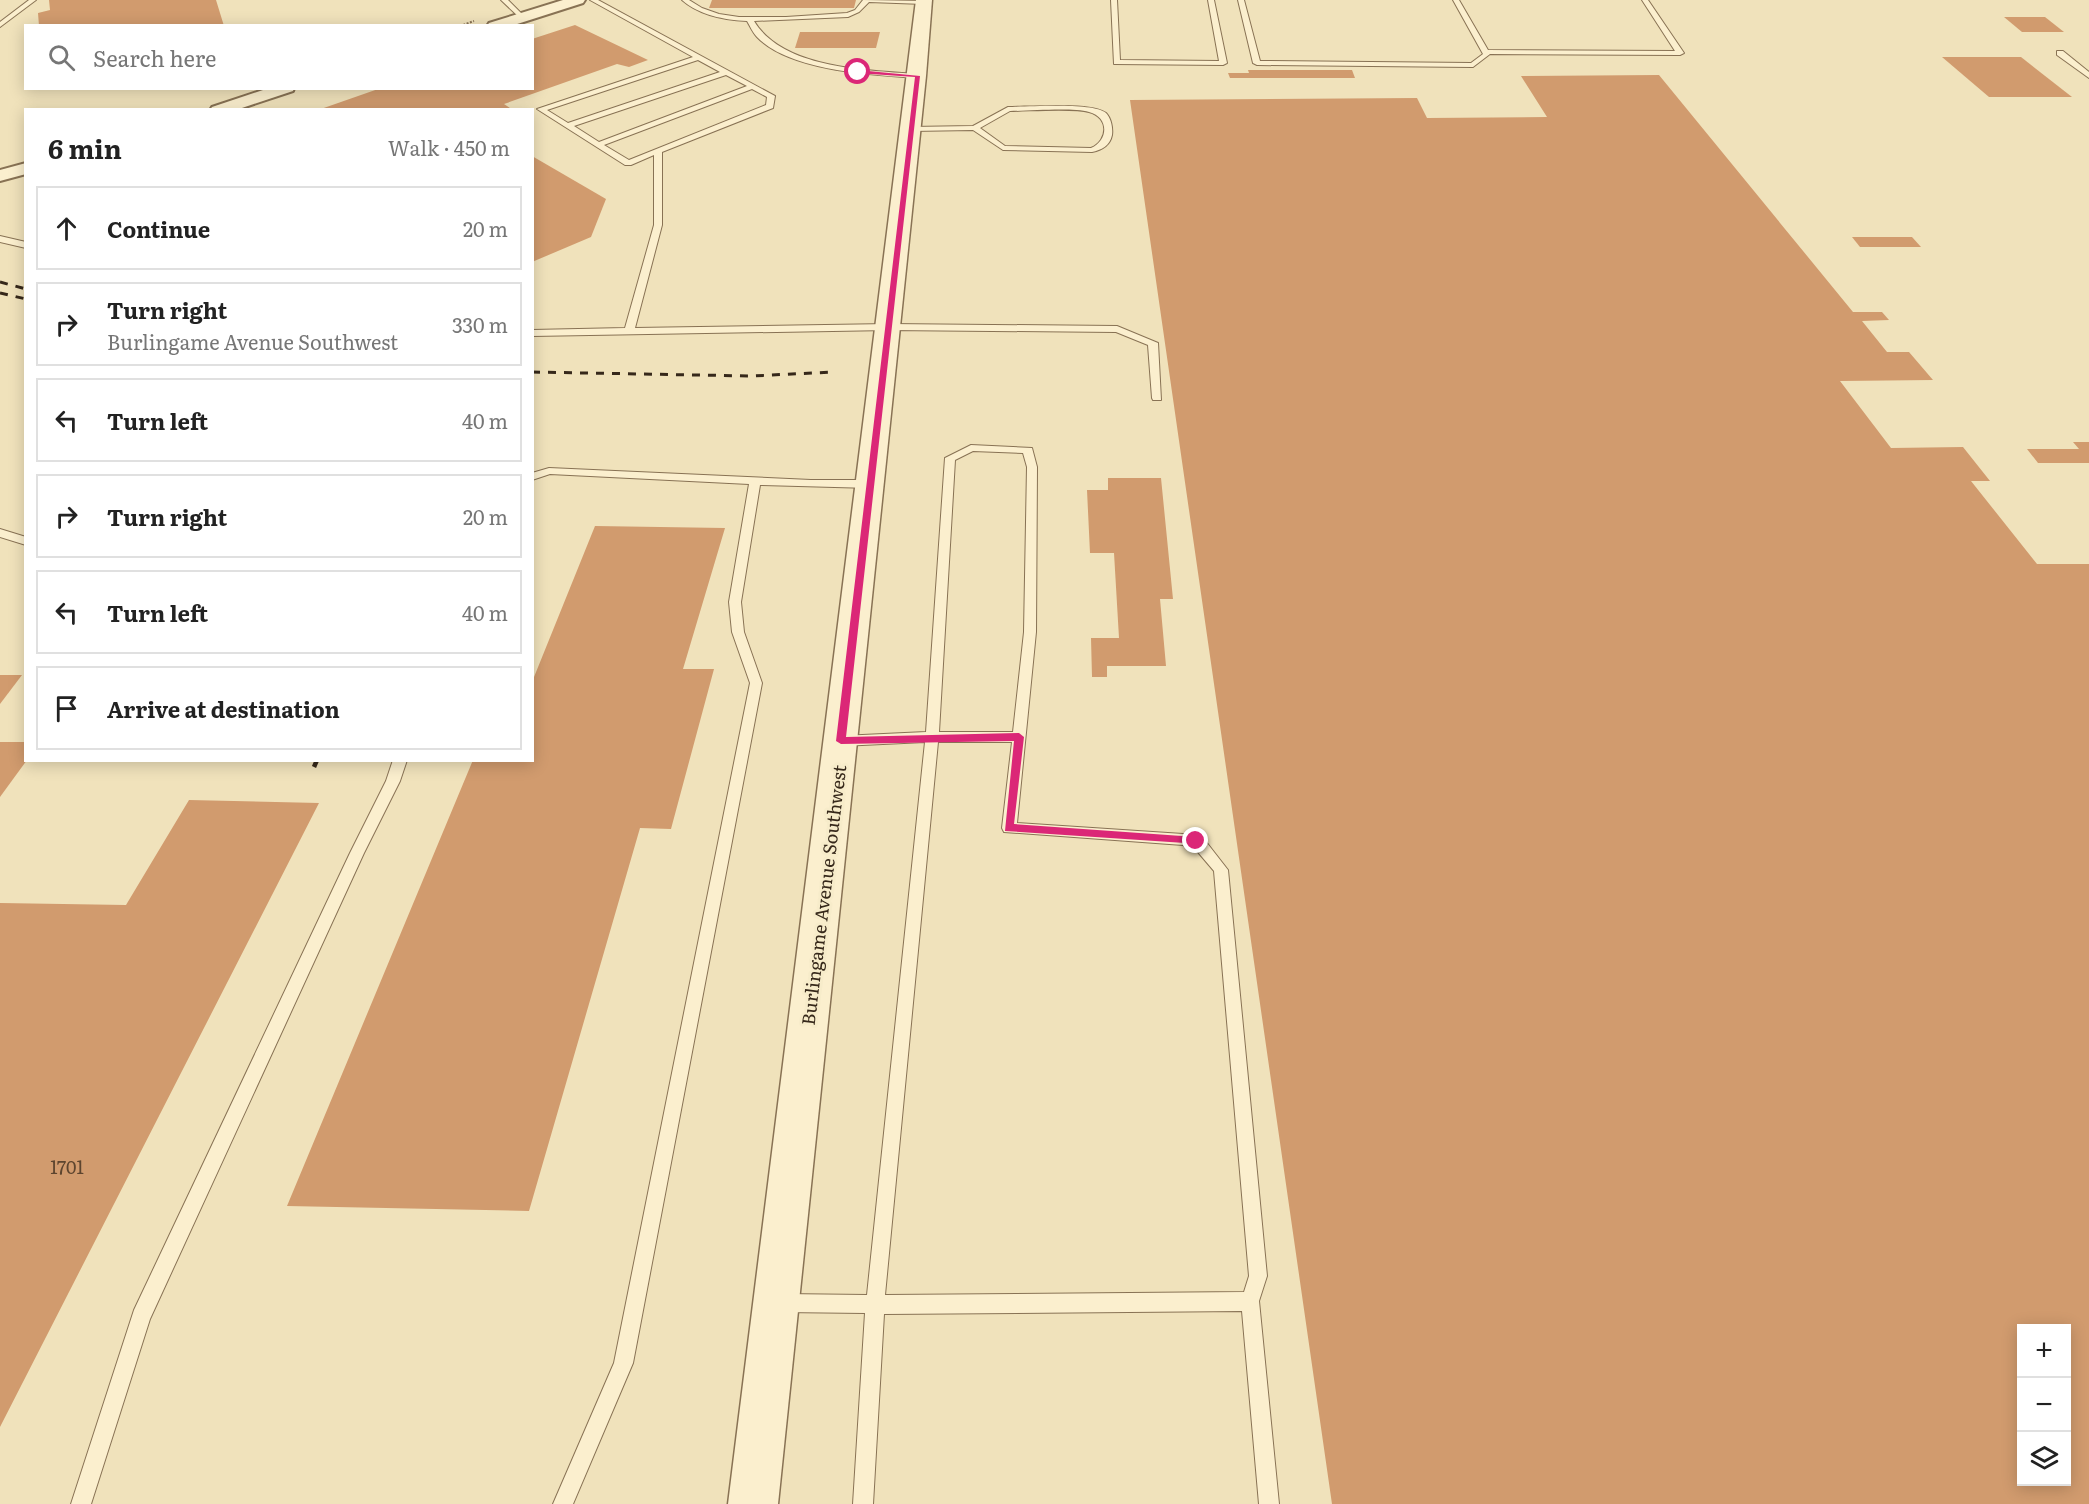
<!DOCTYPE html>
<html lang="en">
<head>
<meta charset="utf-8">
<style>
	:root { --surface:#fff; --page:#f2f2f2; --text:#222; --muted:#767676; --line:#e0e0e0 }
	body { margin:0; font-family:Literata,serif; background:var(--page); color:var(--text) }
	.controls { position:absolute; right:18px; bottom:18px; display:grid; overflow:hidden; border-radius:0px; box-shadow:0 3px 15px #0003 }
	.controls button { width:54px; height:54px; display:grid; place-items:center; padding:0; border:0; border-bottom:2px solid var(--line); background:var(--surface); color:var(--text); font:30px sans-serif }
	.stop { position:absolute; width:18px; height:18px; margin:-14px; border:4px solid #db2777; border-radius:50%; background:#fff }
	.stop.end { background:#db2777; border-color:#fff; box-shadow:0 2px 6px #0008 }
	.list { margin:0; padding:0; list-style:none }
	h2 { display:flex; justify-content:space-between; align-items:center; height:78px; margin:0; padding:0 24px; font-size:26px }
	h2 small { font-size:20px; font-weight:400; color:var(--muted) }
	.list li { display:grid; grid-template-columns:39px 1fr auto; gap:18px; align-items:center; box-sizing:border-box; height:84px; margin:0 12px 12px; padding:0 12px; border:2px solid var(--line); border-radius:0px }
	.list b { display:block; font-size:22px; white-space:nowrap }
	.list p { margin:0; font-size:20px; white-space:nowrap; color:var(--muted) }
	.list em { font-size:20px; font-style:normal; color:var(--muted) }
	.icon { flex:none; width:33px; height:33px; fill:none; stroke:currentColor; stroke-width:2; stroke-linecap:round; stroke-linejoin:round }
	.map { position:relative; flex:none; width:2089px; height:1504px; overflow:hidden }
	.search { position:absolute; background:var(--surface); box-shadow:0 3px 15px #0003; left:24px; top:24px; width:510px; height:66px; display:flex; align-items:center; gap:15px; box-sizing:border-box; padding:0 21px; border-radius:0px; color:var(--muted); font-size:22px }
	.panel { position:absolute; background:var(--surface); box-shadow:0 3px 15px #0003; left:24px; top:108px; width:510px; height:654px; border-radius:0px }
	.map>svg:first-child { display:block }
	.building { fill:#d19b6e; fill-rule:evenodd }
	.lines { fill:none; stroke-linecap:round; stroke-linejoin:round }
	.service-casing { stroke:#887254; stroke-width:2 }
	.minor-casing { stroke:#887254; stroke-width:4 }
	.tertiary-casing { stroke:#887254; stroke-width:3 }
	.path { stroke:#887254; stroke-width:2; stroke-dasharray:2 1.5; stroke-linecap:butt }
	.service { fill:#fbefce; fill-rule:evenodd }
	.minor { fill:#fbefce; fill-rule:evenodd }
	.tertiary { fill:#fbefce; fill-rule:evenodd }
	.rail-far1 { stroke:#36281a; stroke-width:3; stroke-dasharray:8 8; stroke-linecap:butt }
	.rail { stroke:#36281a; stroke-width:4.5; stroke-dasharray:11 11; stroke-linecap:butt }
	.route { fill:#db2777 }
	.labels { text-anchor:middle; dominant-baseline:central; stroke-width:6; stroke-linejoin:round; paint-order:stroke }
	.street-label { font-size:18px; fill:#36281a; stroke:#f7ecca }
	.near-number-label { font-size:18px; fill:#5d452f }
</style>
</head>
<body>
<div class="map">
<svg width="2089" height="1504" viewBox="0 0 2089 1504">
	<rect width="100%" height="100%" fill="#f0e2bb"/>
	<g class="building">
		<polygon points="49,0 216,0 224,26 39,26 38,13 50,10"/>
		<polygon points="712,0 856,0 854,8 709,8"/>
		<polygon points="2004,17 2045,17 2064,32 2022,32"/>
		<polygon points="575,25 648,60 629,67 617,64 504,104 513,110 318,110 381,88 532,88 532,39"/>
		<polygon points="800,32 880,32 876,48 795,48"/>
		<polygon points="1942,57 2021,57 2072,97 1989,97"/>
		<polygon points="1248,70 1352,70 1355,78 1230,78 1228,73 1249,73"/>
		<path d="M1659,75L1853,312H1882L1889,320L1862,321L1887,352H1909L1933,380L1840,381L1891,448L1963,447L1990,481H1971L2037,564H2089V1504H1332L1130,100L1417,98L1427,118L1547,117L1521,76ZM2022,1328H2066V1482H2022Z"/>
		<polygon points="532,156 606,199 591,237 532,262"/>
		<polygon points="1852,237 1912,237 1921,247 1860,247"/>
		<polygon points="2073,442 2089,442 2089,463 2038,463 2027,449 2079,449"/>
		<polygon points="1108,478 1161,478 1173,599 1160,599 1166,666 1107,666 1107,677 1092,677 1091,638 1119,638 1114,553 1090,553 1087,490 1108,490"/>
		<polygon points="595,526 725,528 683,669 714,669 671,829 640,828 529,1211 287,1206 473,760 532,760 532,682"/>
		<polygon points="0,675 22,675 0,704"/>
		<polygon points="0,742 26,742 27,760 0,797"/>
		<polygon points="189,800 319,803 0,1427 0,903 126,905"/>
	</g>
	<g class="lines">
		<defs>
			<g id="service">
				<polygon points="29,0 36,0 0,27 0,22"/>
				<polygon points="501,0 508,0 524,16 524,18 520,18"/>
				<path d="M590,0H598L775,96L773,108L662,152V225L635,328L889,324L1117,326L1158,343L1161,400H1153L1152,398L1148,345L1116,332L889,330L532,336V330L625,328L654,225V155L631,165H625L537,109L693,57ZM698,60L720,72L568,123L547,110ZM726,75L747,86L599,142L574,126ZM752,89L767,97L766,105L629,160L604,145Z"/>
				<path d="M682,0H689L702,8L719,14L739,17H786L847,13L855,10L863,0L926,1L924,4L869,2L859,12L848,17L754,21C783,69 867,70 917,74L921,76L917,78C873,75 789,71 757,37C753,33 750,26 747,21C724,20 699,15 682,0Z"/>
				<polygon points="1111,0 1117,0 1120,60 1219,61 1208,0 1214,0 1227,63 1223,65 1114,64"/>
				<polygon points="1238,0 1244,0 1260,61 1471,63 1483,54 1453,0 1459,0 1488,50 1675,51 1642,0 1648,0 1684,53 1680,55 1490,54 1473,67 1257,65 1253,63"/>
				<polygon points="2057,51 2063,51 2089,72 2089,78 2057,55"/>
				<path d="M1008,107C1028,107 1092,102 1106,113C1111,118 1113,128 1112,135C1110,146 1101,150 1092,152L1003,150L973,130L911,131L907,129L911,127L973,126ZM1010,111C1029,111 1072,107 1089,112C1109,117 1109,140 1091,148L1005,146L980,128Z"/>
				<polygon points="0,236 26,242 26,248 0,242"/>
				<path d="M971,445L1032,448L1037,467L1036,632L1017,823L1183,834L1207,843L1228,870L1267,1276L1259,1301L1279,1504H1259L1242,1311L884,1314L873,1504H853L865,1313L782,1312L775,1310L773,1303L775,1296L782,1294L867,1295L925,742L841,746L836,745L834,741L836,737L841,736L926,732L945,458ZM973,451L1023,453L1027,467L1024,632L1013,732H939L955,460ZM938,742H1012L1002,828L1004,832L1183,845L1197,851L1214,871L1249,1276L1244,1292L885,1295Z"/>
				<polygon points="549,468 811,480 871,480 877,484 871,488 760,485 741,602 744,632 762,683 633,1363 573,1504 553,1504 614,1363 750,683 732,632 729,602 749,484 550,474 532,480 532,473"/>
				<polygon points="0,529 26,537 26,545 0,537"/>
				<polygon points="393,760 407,760 400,781 364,853 150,1319 91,1504 71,1504 134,1310 350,853 386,781"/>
			</g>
			<g id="minor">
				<polygon points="563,0 585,0 583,3 511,26 487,26 489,23"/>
				<polygon points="269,88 294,88 293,91 236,110 210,110 212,107"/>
				<polygon points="26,163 26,174 0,181 0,170"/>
			</g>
			<polygon id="tertiary" points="916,0 932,0 926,76 778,1504 728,1504"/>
		</defs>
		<use href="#service" class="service-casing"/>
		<use href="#minor" class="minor-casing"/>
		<use href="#tertiary" class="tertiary-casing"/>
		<polyline class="path" points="460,26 474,21"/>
		<use href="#service" class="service"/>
		<use href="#minor" class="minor"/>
		<use href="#tertiary" class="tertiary"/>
		<g class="rail-far1">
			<polyline points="0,282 26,289"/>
			<polyline points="0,293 26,299"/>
			<polyline points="532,372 751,376 834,372"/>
		</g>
		<polyline class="rail" points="314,767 317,760"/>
	</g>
	<polygon class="route" points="858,70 920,76 846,737 1019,733 1024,737 1014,824 1196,837 1200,838 1200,844 1005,831 1014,741 841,744 836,741 915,77 856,73"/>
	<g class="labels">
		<g class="street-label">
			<text transform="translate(823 895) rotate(-83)">Burlingame Avenue Southwest</text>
		</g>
		<g class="near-number-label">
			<text x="67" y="1166">1701</text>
		</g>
	</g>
</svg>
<div class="controls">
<button>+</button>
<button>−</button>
<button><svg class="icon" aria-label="layers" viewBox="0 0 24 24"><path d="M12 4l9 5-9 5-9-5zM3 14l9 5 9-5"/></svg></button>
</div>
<div class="stop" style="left:858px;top:72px"></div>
<div class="stop end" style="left:1196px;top:841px"></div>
<div class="search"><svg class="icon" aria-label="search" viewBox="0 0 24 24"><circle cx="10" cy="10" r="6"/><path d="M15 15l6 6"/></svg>Search here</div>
<section class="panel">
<h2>6 min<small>Walk · 450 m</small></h2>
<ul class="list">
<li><svg class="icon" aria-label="ahead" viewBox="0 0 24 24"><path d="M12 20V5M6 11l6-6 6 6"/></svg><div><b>Continue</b></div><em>20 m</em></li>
<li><svg class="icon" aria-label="right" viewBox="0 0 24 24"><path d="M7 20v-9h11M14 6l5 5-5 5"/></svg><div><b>Turn right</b><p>Burlingame Avenue Southwest</p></div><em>330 m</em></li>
<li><svg class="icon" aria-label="left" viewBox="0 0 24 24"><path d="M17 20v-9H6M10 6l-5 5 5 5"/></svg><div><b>Turn left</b></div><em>40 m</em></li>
<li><svg class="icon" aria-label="right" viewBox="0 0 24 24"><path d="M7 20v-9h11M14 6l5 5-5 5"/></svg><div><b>Turn right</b></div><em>20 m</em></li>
<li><svg class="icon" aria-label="left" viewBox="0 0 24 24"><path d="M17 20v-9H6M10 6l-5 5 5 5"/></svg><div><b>Turn left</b></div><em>40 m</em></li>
<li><svg class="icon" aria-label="arrive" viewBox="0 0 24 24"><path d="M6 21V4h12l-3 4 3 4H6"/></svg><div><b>Arrive at destination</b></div></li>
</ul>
</section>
</div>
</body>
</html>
